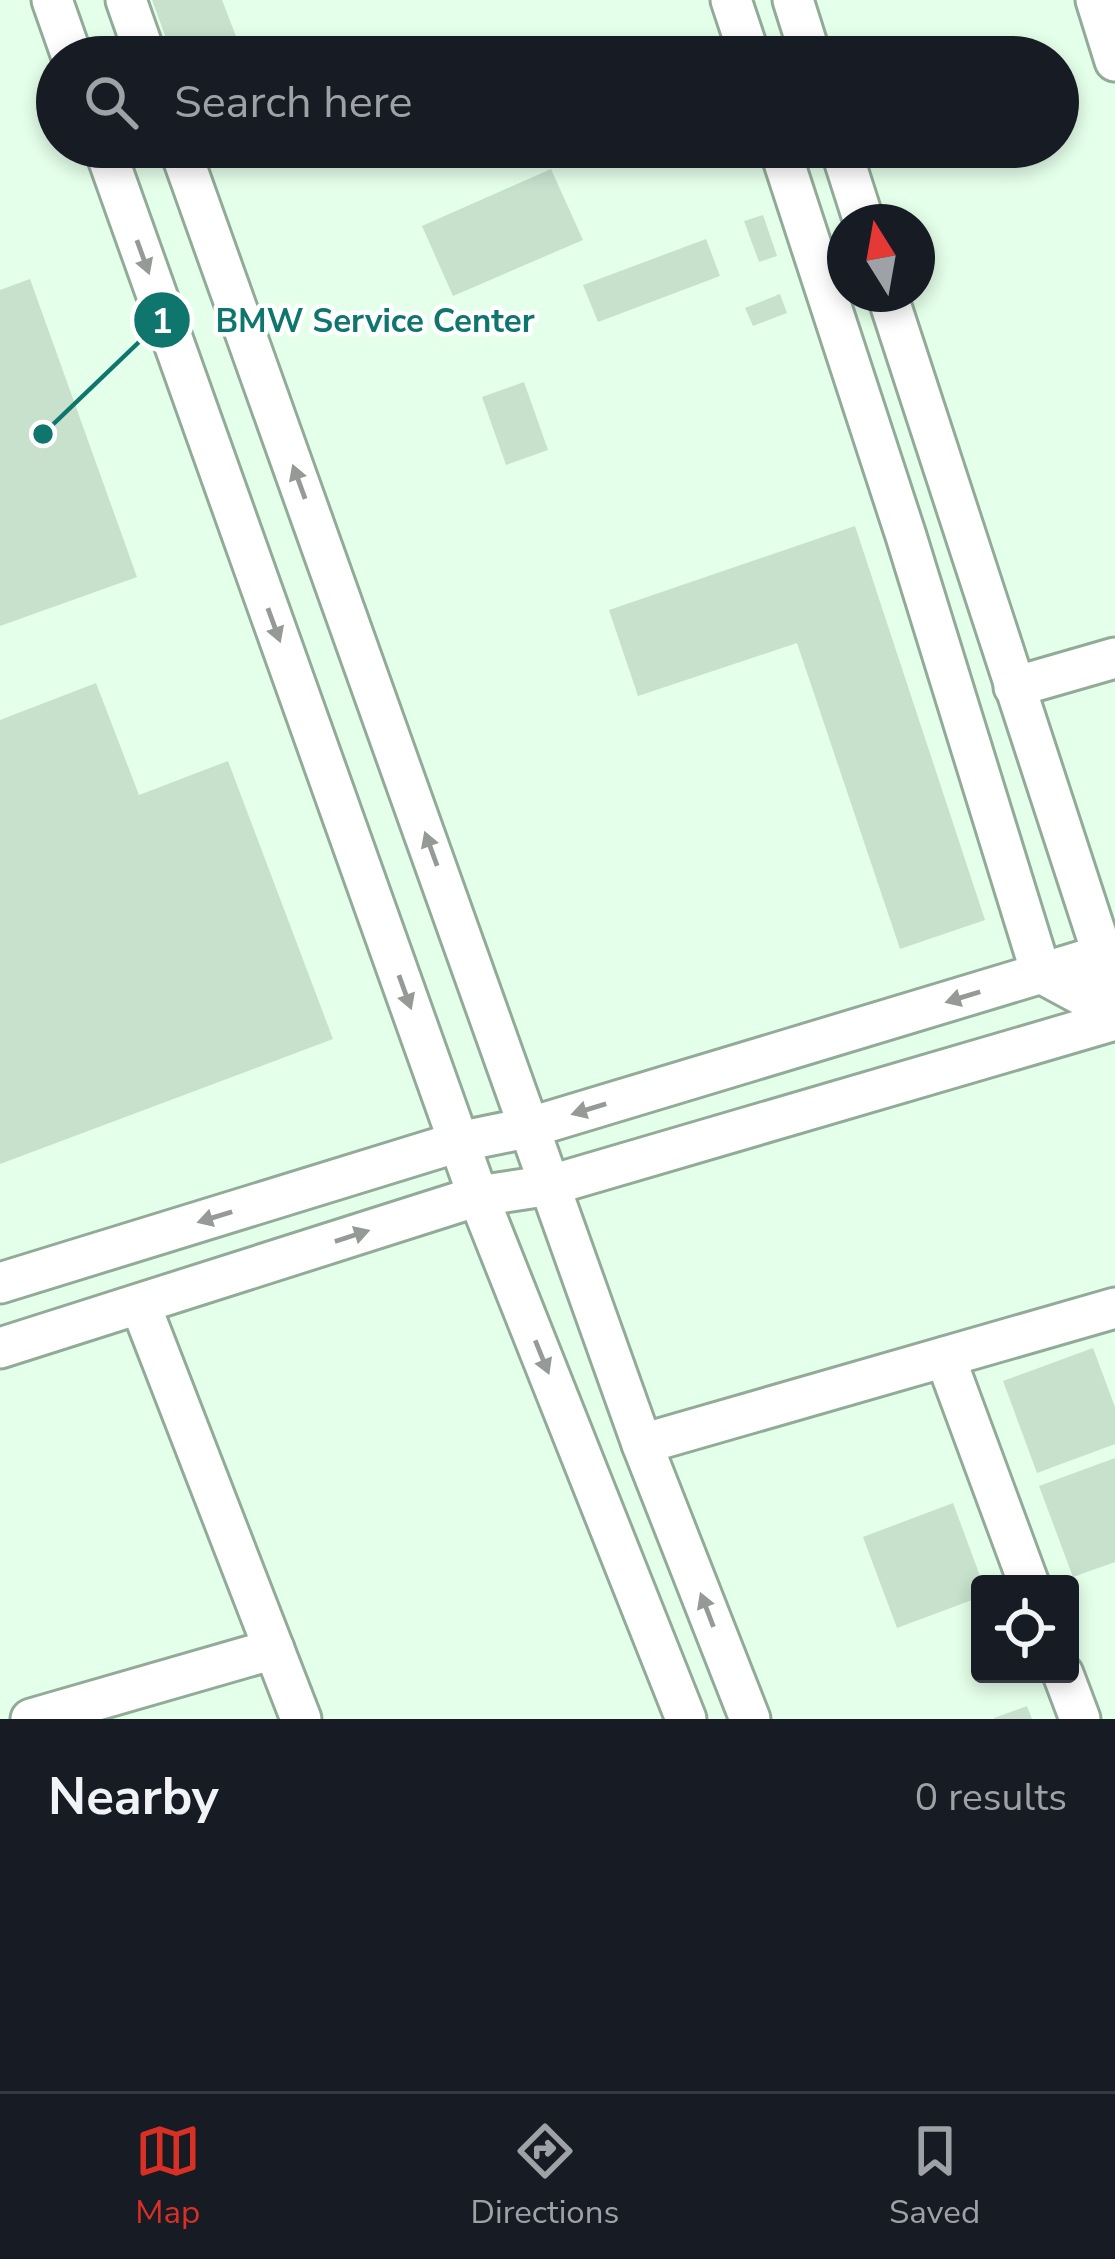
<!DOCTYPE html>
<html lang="en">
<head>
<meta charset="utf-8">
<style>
	:root { --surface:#171b24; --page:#242831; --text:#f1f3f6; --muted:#9ea1a6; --line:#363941; --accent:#d93025 }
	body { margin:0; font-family:"Nunito Sans",sans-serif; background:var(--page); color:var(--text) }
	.controls { position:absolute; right:36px; bottom:36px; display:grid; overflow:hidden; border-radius:12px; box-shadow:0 6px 18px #0003 }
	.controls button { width:108px; height:108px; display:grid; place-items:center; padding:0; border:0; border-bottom:3px solid var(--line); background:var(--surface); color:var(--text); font:60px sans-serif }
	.compass { position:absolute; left:827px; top:204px; width:108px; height:108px; border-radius:50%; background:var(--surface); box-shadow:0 6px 18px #0003; rotate:349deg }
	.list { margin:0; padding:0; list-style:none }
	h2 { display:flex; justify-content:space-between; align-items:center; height:156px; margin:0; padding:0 48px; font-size:51px }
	h2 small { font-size:39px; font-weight:400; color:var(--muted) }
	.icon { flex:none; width:66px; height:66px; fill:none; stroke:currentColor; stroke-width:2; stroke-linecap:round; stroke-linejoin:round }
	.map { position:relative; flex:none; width:1115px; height:1719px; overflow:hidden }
	.search { position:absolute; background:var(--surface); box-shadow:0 6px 18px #0003; left:36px; right:36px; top:36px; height:132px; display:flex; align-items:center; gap:30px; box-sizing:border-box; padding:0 42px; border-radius:66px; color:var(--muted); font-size:45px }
	.sheet { height:372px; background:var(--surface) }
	nav { display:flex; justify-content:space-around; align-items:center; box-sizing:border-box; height:168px; border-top:3px solid var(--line); background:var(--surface); font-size:33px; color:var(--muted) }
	nav a { display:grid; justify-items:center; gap:6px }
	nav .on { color:var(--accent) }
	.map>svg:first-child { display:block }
	.building { fill:#c7e1cd }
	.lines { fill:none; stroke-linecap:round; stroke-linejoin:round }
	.minor-casing { stroke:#92ab98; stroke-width:45 }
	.minor { stroke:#fff; stroke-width:39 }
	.oneway { fill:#959a96 }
	.leader { fill:none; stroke:#0f766e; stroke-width:4.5 }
	.callout-dot { fill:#0f766e; stroke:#fff; stroke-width:4.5 }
	.mark-label { font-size:36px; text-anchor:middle; font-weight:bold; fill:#fff }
	.callout-label { font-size:33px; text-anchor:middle; font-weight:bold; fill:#0f766e; stroke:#fff; stroke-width:9; stroke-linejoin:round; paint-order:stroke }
</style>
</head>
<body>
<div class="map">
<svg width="1115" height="1719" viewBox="0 0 1115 1719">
	<rect width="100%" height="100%" fill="#e4ffea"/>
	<g class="building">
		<polygon points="152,0 222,0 244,57 173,57"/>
		<polygon points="551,169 583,240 453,296 422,226"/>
		<polygon points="763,215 777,256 759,262 744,221"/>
		<polygon points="706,239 720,276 598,322 583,285"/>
		<polygon points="30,279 137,577 0,626 0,290"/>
		<polygon points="780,294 787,313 753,326 745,308"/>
		<polygon points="524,382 548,450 506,465 482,397"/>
		<polygon points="855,526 985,920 900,949 797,643 638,696 609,610"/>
		<polygon points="96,683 139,795 228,761 333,1039 0,1164 0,720"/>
		<polygon points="1093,1348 1115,1407 1115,1444 1037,1473 1003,1381"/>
		<polygon points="1115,1458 1115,1562 1073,1577 1039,1486"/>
		<polygon points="953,1503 983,1584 980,1584 980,1597 897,1628 863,1537"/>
		<polygon points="1027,1706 1032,1719 994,1719 994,1718"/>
	</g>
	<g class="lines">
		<defs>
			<g id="minor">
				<polyline points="52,0 72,57"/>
				<polyline points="126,0 146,57"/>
				<polyline points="731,0 750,57"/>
				<polyline points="793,0 811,57"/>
				<polyline points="1096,0 1115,61"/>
				<polyline points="104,147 478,1196 686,1719"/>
				<polyline points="179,147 642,1444 750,1719"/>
				<polyline points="779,147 906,536 1041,973 1115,1013"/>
				<polyline points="840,147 864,222"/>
				<polyline points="887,294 1111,980"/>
				<polyline points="1014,687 1115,658"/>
				<polyline points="0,1283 458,1142 531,1127 1115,951"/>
				<polyline points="140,1304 301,1719"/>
				<polyline points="0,1348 478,1196 551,1185 1115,1020"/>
				<polyline points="945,1357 1029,1584"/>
				<polyline points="642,1444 1115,1308"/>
				<polyline points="1063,1674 1080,1719"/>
				<polyline points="31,1719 274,1649"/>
			</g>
		</defs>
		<use href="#minor" class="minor-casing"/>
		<use href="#minor" class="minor"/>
	</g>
	<defs><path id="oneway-solid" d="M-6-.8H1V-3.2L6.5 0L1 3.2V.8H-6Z" transform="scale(3)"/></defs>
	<g class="oneway">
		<use href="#oneway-solid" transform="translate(143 257) rotate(70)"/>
		<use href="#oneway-solid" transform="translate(299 482) rotate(-110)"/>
		<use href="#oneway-solid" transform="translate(274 625) rotate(70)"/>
		<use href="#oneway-solid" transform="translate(431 849) rotate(-110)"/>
		<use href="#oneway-solid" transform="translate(405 992) rotate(70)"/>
		<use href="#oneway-solid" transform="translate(963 997) rotate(163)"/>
		<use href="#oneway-solid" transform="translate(589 1109) rotate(163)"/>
		<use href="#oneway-solid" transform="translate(215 1217) rotate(163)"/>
		<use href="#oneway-solid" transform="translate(352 1236) rotate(-18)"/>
		<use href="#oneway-solid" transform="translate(542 1357) rotate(68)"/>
		<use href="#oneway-solid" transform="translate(707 1610) rotate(-111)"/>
	</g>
	<path class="leader" d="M43 434L162 320"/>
	<g class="callout-dot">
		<circle cx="43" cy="434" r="12"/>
		<circle cx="162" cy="320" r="30"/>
	</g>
	<g class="mark-label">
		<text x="162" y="333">1</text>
	</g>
	<g class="callout-label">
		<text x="375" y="332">BMW Service Center</text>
	</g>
</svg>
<div class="controls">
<button><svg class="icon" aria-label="locate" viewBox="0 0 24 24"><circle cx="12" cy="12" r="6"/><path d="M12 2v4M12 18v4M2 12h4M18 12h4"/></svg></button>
</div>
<svg class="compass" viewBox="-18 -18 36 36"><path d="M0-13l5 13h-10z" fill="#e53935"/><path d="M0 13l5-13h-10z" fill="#9ea1a6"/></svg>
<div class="search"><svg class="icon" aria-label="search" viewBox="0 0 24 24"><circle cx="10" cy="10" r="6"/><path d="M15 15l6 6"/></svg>Search here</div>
</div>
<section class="sheet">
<h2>Nearby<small>0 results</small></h2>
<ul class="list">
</ul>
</section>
<nav>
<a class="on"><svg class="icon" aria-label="map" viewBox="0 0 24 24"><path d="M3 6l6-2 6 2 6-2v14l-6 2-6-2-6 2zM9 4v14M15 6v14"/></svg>Map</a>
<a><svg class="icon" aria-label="directions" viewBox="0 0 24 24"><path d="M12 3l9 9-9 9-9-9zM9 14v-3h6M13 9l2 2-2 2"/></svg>Directions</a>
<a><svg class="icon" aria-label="saved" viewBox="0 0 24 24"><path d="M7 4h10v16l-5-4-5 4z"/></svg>Saved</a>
</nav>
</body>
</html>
